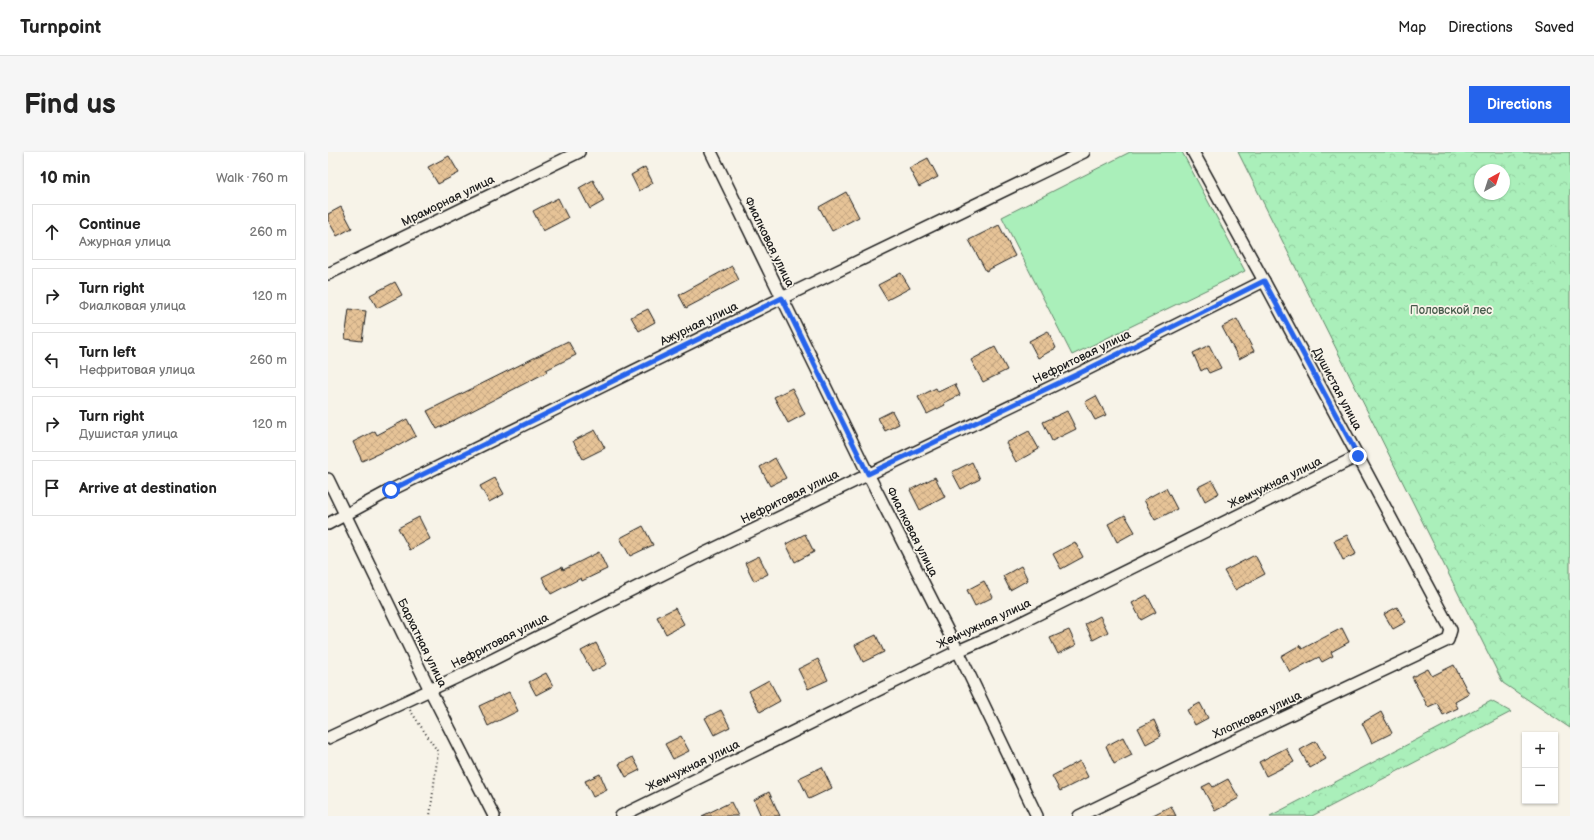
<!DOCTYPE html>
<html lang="en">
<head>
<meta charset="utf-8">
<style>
	:root { --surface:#fff; --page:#f6f6f6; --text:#222; --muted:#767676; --line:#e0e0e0; --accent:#2563eb }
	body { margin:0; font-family:"Balsamiq Sans",sans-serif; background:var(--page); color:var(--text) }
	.controls { position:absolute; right:12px; bottom:12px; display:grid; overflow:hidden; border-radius:0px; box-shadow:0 1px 3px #0004 }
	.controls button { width:36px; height:36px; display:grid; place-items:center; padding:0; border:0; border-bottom:1px solid var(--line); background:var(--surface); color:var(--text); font:20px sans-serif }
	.compass { position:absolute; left:1146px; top:12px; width:36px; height:36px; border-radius:50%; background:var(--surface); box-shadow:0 1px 3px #0004; rotate:39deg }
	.stop { position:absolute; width:12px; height:12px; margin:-9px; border:3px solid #2563eb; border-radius:50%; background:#fff }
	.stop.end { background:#2563eb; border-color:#fff; box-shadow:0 1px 4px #0008 }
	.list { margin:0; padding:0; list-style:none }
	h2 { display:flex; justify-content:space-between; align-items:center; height:52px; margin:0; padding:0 16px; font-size:17px }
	h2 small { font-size:13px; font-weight:400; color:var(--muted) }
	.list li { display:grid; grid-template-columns:26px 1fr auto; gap:12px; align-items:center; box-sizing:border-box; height:56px; margin:0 8px 8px; padding:0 8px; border:1px solid var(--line); border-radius:0px }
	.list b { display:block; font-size:15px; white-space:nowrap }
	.list p { margin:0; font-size:13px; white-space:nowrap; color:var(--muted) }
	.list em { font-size:13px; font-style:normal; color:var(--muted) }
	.icon { flex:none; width:22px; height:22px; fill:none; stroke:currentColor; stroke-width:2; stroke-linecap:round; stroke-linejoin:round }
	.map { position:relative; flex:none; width:1242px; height:664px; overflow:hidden; border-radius:0px }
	header { display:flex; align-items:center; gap:24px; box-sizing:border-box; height:56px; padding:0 20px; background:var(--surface); border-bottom:1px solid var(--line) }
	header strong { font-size:19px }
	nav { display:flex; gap:22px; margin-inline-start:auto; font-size:14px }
	.intro { display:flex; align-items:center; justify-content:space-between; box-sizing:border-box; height:96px; padding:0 24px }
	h1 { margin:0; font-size:28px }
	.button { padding:10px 18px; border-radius:0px; background:var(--accent); color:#fff; font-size:14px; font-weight:700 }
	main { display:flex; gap:24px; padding:0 24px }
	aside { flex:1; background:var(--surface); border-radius:0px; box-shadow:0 1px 3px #0004 }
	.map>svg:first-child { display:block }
	.grass { fill:#aaefba; stroke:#63866b }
	.forest { fill:url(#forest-crowns); stroke:#63866b; fill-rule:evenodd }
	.building { fill:url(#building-cross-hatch); stroke:#1c1c1c }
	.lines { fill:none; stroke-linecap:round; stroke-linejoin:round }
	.minor-casing { stroke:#1c1c1c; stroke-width:14 }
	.path { stroke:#1c1c1c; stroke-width:2; stroke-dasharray:1 3; stroke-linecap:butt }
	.minor { stroke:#f7f3e8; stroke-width:11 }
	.route { stroke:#2563eb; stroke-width:5 }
	.labels { text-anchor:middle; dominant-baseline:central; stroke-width:3.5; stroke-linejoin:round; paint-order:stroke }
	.street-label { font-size:12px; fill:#1c1c1c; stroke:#f7f3e8 }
	.park-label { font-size:12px; fill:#475b4b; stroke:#f7f3e8 }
</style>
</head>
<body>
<header>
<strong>Turnpoint</strong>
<nav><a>Map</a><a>Directions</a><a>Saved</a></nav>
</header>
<div class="intro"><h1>Find us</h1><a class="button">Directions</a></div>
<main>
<aside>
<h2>10 min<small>Walk · 760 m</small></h2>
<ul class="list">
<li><svg class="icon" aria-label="ahead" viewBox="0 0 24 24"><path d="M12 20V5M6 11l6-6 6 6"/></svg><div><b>Continue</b><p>Ажурная улица</p></div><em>260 m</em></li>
<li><svg class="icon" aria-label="right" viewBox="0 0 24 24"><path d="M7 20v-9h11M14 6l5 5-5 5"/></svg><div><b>Turn right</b><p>Фиалковая улица</p></div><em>120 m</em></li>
<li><svg class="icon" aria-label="left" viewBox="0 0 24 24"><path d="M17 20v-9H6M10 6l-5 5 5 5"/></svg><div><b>Turn left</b><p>Нефритовая улица</p></div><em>260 m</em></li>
<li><svg class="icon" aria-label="right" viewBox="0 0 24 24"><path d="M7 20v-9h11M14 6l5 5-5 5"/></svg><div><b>Turn right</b><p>Душистая улица</p></div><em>120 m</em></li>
<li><svg class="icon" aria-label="arrive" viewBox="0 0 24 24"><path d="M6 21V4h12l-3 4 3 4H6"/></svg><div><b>Arrive at destination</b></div></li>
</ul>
</aside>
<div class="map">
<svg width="1242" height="664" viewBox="0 0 1242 664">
	<defs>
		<pattern id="forest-crowns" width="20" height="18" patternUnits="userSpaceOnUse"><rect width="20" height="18" fill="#aaefba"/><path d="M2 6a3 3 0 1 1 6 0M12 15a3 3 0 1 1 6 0" fill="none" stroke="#92cc9f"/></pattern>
		<pattern id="building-cross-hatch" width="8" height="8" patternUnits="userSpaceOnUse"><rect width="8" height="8" fill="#e6c397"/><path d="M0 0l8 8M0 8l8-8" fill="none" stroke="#c5a782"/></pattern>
	</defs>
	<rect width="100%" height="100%" fill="#f7f3e8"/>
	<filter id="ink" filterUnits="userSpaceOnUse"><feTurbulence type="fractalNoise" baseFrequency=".025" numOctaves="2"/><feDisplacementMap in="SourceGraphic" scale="8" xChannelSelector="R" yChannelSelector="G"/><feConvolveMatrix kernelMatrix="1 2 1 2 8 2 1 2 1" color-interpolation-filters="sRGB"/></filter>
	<g filter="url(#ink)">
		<polygon class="grass" points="802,0 854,0 917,119 744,203 674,65"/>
		<g class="forest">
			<path d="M910,0H1242V576L1175,531ZM1152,18H1176V42H1152Z"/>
			<polygon points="1163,549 1183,560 984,664 942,664"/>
		</g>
		<g class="building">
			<polygon points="121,4 131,21 110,32 100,15"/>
			<polygon points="600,6 610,25 591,35 581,16"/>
			<polygon points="317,15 325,31 311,39 303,23"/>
			<polygon points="265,28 276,49 262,57 251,36"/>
			<polygon points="518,40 531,65 504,79 491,55"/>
			<polygon points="230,46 240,66 215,79 205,59"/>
			<polygon points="13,55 24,76 9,84 0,68 0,62"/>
			<polygon points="671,73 687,104 658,119 641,88"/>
			<polygon points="404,114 411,128 358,156 351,143"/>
			<polygon points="573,121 582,136 559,148 550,133"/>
			<polygon points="67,130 74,143 49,156 42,143"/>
			<polygon points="21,157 38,159 34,189 17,187"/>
			<polygon points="320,157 327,170 311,179 303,165"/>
			<polygon points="909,167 926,199 911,207 894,175"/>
			<polygon points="720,179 728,196 710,206 701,189"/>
			<polygon points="240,189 248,203 218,218 219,220 109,277 99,259"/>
			<polygon points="881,193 893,216 881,221 878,216 873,219 865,201"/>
			<polygon points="667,195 679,218 655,230 643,208"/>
			<polygon points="627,232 632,243 616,251 617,253 599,262 590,245 608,236 610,240"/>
			<polygon points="464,236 477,262 460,271 446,245"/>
			<polygon points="768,244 778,263 767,268 757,250"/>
			<polygon points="564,259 571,272 557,279 550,266"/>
			<polygon points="739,259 748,277 724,289 715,270"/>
			<polygon points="79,267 88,284 70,294 69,293 34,309 25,290 47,279 49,283"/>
			<polygon points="267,278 277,296 255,307 245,289"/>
			<polygon points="701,279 711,297 688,310 678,291"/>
			<polygon points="447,306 458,326 442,334 432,315"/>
			<polygon points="644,310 652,327 633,337 624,320"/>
			<polygon points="607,325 617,345 592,358 582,338"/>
			<polygon points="167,326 176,342 161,350 152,334"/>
			<polygon points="884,328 891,341 877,349 870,335"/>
			<polygon points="838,336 849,357 827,368 816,348"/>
			<polygon points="797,363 807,380 789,390 780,372"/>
			<polygon points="91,365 102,387 82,398 70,376"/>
			<polygon points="315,374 325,393 302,404 292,386"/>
			<polygon points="477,382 486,400 467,410 458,392"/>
			<polygon points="1019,383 1028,402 1015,408 1006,389"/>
			<polygon points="747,390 755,405 733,417 725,402"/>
			<polygon points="271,400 279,417 254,429 253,426 223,442 214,425 234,415 235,418"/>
			<polygon points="927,403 937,422 907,438 896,419"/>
			<polygon points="431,404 440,422 426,429 417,411"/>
			<polygon points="693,414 700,428 682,438 675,424"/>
			<polygon points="656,429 665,445 647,454 639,438"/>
			<polygon points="819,443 828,460 813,468 804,451"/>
			<polygon points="1069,455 1078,470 1065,477 1056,462"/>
			<polygon points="347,456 356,472 338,482 329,465"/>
			<polygon points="772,464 780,480 765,488 757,472"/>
			<polygon points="1014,476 1021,490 1003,500 1005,504 994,510 991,505 962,520 953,504 972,493 974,497"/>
			<polygon points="741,478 748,493 730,502 722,486"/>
			<polygon points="548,483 556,500 535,510 527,493"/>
			<polygon points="268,491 279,512 264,520 253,499"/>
			<polygon points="490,507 500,528 480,537 470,517"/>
			<polygon points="1126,513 1141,542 1127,550 1130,556 1115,563 1109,551 1100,555 1084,525 1100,517 1104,524"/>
			<polygon points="218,521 225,534 208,543 201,530"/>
			<polygon points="441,528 452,549 432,560 421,539"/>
			<polygon points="181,540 190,559 160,574 151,554"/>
			<polygon points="872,551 880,566 867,573 859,558"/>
			<polygon points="393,558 402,575 386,583 377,566"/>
			<polygon points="1053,560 1064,581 1044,591 1034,571"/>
			<polygon points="826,568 833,584 818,592 810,576"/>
			<polygon points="353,584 361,599 345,607 337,592"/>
			<polygon points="795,585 804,603 786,612 778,594"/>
			<polygon points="988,589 998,607 982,616 972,598"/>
			<polygon points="958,596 966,610 938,624 931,610"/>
			<polygon points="305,605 312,618 298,625 291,612"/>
			<polygon points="752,609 760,625 732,639 724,624"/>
			<polygon points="494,615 504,636 481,647 471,626"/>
			<polygon points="272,622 279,638 265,645 257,629"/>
			<polygon points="900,627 911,646 887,659 874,635 882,631 885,635"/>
			<polygon points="441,640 452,664 433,664 426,648"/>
			<polygon points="403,650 410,664 374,664"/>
			<polygon points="843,654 848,664 823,664"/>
		</g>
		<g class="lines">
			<defs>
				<g id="minor">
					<polyline points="383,0 540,322 630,499 709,664"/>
					<polyline points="0,122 251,0"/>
					<polyline points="0,327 102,538 166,664"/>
					<polyline points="0,372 63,338 454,146 756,0"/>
					<polyline points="0,586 138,521 375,402 756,219 936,129"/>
					<polyline points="293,664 630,499 678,478 1030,304"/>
					<polyline points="751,664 864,609 1120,488 1123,478 936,129 865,0"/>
				</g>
			</defs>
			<use href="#minor" class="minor-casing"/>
			<polyline class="path" points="82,558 110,600 102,664"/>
			<use href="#minor" class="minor"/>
		</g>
	</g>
	<g class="lines" filter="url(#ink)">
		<polyline class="route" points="63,338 454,146 540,322 756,219 936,129 1030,304"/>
	</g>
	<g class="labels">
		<g class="street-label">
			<text transform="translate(120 49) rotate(-26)">Мраморная улица</text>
			<text transform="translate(441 90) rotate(64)">Фиалковая улица</text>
			<text transform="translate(371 172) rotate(-26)">Ажурная улица</text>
			<text transform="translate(754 205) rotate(-26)">Нефритовая улица</text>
			<text transform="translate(1009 237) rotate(62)">Душистая улица</text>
			<text transform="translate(947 331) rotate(-26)">Жемчужная улица</text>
			<text transform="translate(462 345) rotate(-26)">Нефритовая улица</text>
			<text transform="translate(584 380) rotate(63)">Фиалковая улица</text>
			<text transform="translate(656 472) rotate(-25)">Жемчужная улица</text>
			<text transform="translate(172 489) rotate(-27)">Нефритовая улица</text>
			<text transform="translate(94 491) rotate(64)">Бархатная улица</text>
			<text transform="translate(929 563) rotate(-25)">Хлопковая улица</text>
			<text transform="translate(365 614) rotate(-26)">Жемчужная улица</text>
		</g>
		<g class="park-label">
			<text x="1123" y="158">Половской лес</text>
		</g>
	</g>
</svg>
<div class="controls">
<button>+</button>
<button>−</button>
</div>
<svg class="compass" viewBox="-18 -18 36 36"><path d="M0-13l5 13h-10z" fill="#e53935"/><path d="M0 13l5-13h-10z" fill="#767676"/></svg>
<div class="stop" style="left:63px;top:338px"></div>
<div class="stop end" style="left:1030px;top:304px"></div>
</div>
</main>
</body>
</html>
